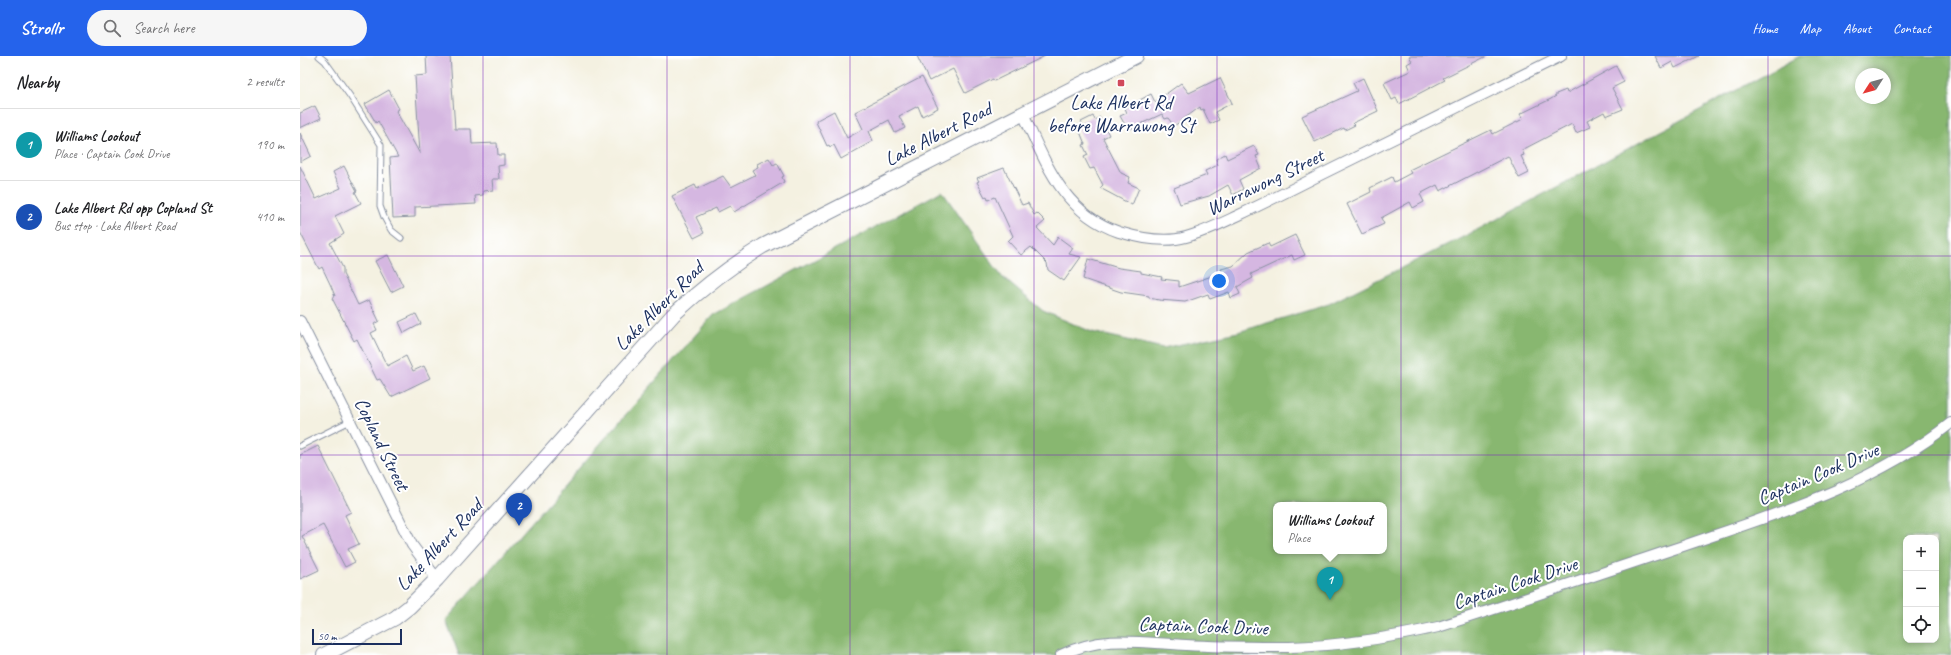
<!DOCTYPE html>
<html lang="en">
<head>
<meta charset="utf-8">
<style>
	:root { --surface:#fff; --page:#f6f6f6; --text:#202124; --muted:#757577; --line:#e0e0e0; --accent:#2563eb }
	body { margin:0; font-family:Caveat,sans-serif; background:var(--page); color:var(--text) }
	.controls { position:absolute; right:12px; bottom:12px; display:grid; overflow:hidden; border-radius:8px; box-shadow:0 2px 6px #0003 }
	.controls button { width:36px; height:36px; display:grid; place-items:center; padding:0; border:0; border-bottom:1px solid var(--line); background:var(--surface); color:var(--text); font:20px sans-serif }
	.compass { position:absolute; left:1555px; top:12px; width:36px; height:36px; border-radius:50%; background:var(--surface); box-shadow:0 2px 6px #0003; rotate:234deg }
	.scale { position:absolute; left:12px; bottom:10px; width:90px; box-sizing:border-box; padding-left:4px; border:2px solid #1b2f5e; border-top:0; font-size:11px; line-height:14px; white-space:nowrap; color:#1b2f5e; -webkit-text-stroke:3px #fff; paint-order:stroke }
	.you { position:absolute; left:919px; top:225px; width:14px; height:14px; margin:-10px; border:3px solid #fff; border-radius:50%; background:#1a73e8; box-shadow:0 0 0 6px #1a73e833 }
	.badge { display:grid; place-items:center; width:26px; height:26px; border-radius:50%; background:var(--accent); color:#fff; font-size:13px; font-weight:700 }
	.pin { position:absolute; translate:-50% -33px; filter:drop-shadow(0 1px 2px #0008) }
	.pin::after { content:''; position:absolute; top:21px; width:14px; height:12px; background:inherit; clip-path:polygon(0 0,100% 0,50% 100%) }
	.popup { position:absolute; left:973px; top:446px; width:114px; height:52px; box-sizing:border-box; display:grid; place-content:center; border-radius:8px; background:var(--surface); filter:drop-shadow(0 1px 3px #0005); font-size:13px; white-space:nowrap; color:var(--muted) }
	.popup b { font-size:15px; color:var(--text) }
	.popup::after { content:''; position:absolute; left:50%; top:100%; margin-left:-8px; border:8px solid transparent; border-top-color:var(--surface) }
	.list { margin:0; padding:0; list-style:none }
	h2 { display:flex; justify-content:space-between; align-items:center; height:52px; margin:0; padding:0 16px; font-size:17px }
	h2 small { font-size:13px; font-weight:400; color:var(--muted) }
	.list li { display:grid; grid-template-columns:26px 1fr auto; gap:12px; align-items:center; box-sizing:border-box; height:72px; padding:0 16px; border-top:1px solid var(--line) }
	.list b { display:block; font-size:15px; white-space:nowrap }
	.list p { margin:0; font-size:13px; white-space:nowrap; color:var(--muted) }
	.list em { font-size:13px; font-style:normal; color:var(--muted) }
	.icon { flex:none; width:22px; height:22px; fill:none; stroke:currentColor; stroke-width:2; stroke-linecap:round; stroke-linejoin:round }
	.map { position:relative; flex:none; width:1651px; height:599px; overflow:hidden }
	header { display:flex; align-items:center; gap:24px; box-sizing:border-box; height:56px; padding:0 20px; background:var(--accent); color:#fff }
	header strong { font-size:19px }
	nav { display:flex; gap:22px; margin-inline-start:auto; font-size:14px }
	.search { width:280px; height:36px; background:var(--page); display:flex; align-items:center; gap:10px; box-sizing:border-box; padding:0 14px; border-radius:22px; color:var(--muted); font-size:15px }
	main { display:flex }
	aside { flex:1; background:var(--surface) }
	.map>svg:first-child { display:block }
	.forest { fill:#88b770; stroke:#527367; fill-rule:evenodd }
	.building { fill:#d5b7e1 }
	.lines { fill:none; stroke-linecap:round; stroke-linejoin:round }
	.lane-casing { stroke:#8890a0; stroke-width:7 }
	.street-casing { stroke:#8890a0; stroke-width:12 }
	.secondary-casing { stroke:#8890a0; stroke-width:16 }
	.lane { stroke:#fff; stroke-width:5 }
	.street { stroke:#fff; stroke-width:10 }
	.secondary { stroke:#fff; stroke-width:14 }
	.grid { fill:none; stroke:#7b2cbf; stroke-width:1; stroke-opacity:0.55 }
	.poi-dot { fill:#d1495b; stroke:#fff; stroke-width:1.5 }
	.labels { text-anchor:middle; dominant-baseline:central; stroke-width:4; stroke-linejoin:round; paint-order:stroke }
	.poi-label { font-size:20px; fill:#1b2f5e; stroke:#fff }
	.street-label { font-size:20px; fill:#1b2f5e; stroke:#fff }
</style>
</head>
<body>
<header>
<strong>Strollr</strong>
<div class="search"><svg class="icon" aria-label="search" viewBox="0 0 24 24"><circle cx="10" cy="10" r="6"/><path d="M15 15l6 6"/></svg>Search here</div>
<nav><a>Home</a><a>Map</a><a>About</a><a>Contact</a></nav>
</header>
<main>
<aside>
<h2>Nearby<small>2 results</small></h2>
<ul class="list">
<li><span class="badge" style="background:#0f9aa8">1</span><div><b>Williams Lookout</b><p>Place · Captain Cook Drive</p></div><em>190 m</em></li>
<li><span class="badge" style="background:#1a4fb4">2</span><div><b>Lake Albert Rd opp Copland St</b><p>Bus stop · Lake Albert Road</p></div><em>410 m</em></li>
</ul>
</aside>
<div class="map">
<svg width="1651" height="599" viewBox="0 0 1651 599">
	<rect width="100%" height="100%" fill="#fff"/>
	<filter id="ink" filterUnits="userSpaceOnUse"><feTurbulence type="fractalNoise" baseFrequency=".025" numOctaves="2"/><feDisplacementMap in="SourceGraphic" scale="8" xChannelSelector="R" yChannelSelector="G"/><feConvolveMatrix kernelMatrix="1 2 1 2 8 2 1 2 1" color-interpolation-filters="sRGB"/></filter>
	<filter id="wash" filterUnits="userSpaceOnUse"><feTurbulence type="fractalNoise" baseFrequency=".012" numOctaves="4" result="noise"/><feDisplacementMap in="SourceGraphic" scale="16" xChannelSelector="R" yChannelSelector="G"/><feGaussianBlur stdDeviation="0.9" result="paint"/><feColorMatrix in="noise" values="0 0 0 0 0 0 0 0 0 0 0 0 0 0 0 0 0 1.4 0 .05"/><feComposite in="paint" operator="in"/></filter>
	<g filter="url(#wash)">
		<rect width="100%" height="100%" fill="#f4f1e1"/>
		<path class="forest" d="M1500,0H1651V599H159L146,564L413,259L642,135L702,221L743,255L792,276L863,292L938,276L1029,248L1175,175ZM1561,18H1585V42H1561ZM976,449H1084V495H976ZM1606,482H1636V584H1606Z"/>
		<g id="blocks">
			<g class="building">
				<polygon points="126,0 150,0 155,73 171,73 172,88 197,87 198,99 204,99 204,109 198,110 199,123 192,123 193,134 183,135 183,139 175,140 176,148 115,151 115,161 93,162 90,102 98,101 78,65 76,67 65,48 89,34 99,53 96,55 120,98 115,20 127,19"/>
				<polygon points="617,0 745,0 694,25 693,23 665,37 653,13 629,25"/>
				<polygon points="1109,0 1187,0 1143,22 1145,24 1099,48 1096,42 1092,44 1084,27 1110,15 1107,8 1112,5"/>
				<polygon points="1355,0 1399,0 1375,12 1372,6 1361,12"/>
				<polygon points="1316,10 1324,26 1312,32 1323,53 1306,60 1304,56 1287,65 1290,71 1276,77 1272,68 1222,94 1224,99 1221,100 1229,117 1219,122 1208,100 1140,135 1137,129 1120,138 1124,146 1113,152 1110,146 1081,162 1084,168 1062,178 1047,148 1071,136 1070,132 1092,121 1094,126 1111,117 1109,114 1191,74 1193,78 1223,63 1220,58 1251,43 1256,40 1256,38 1266,34 1267,37"/>
				<polygon points="622,21 638,52 622,60 618,50 599,60 605,72 595,77 589,64 569,75 573,85 541,103 534,89 530,91 529,89 527,90 516,66 517,64 534,55 547,82 563,73 555,56"/>
				<polygon points="920,22 932,47 915,56 919,64 910,68 903,53 901,54 900,51 874,70 868,62 865,63 862,58 828,74 820,60 827,57 825,52 851,38 855,46 881,27 889,37"/>
				<polygon points="1063,22 1078,55 1053,67 1055,69 1045,74 1044,72 1015,86 1002,60 1057,35 1053,27"/>
				<polygon points="15,50 21,62 0,72 0,57"/>
				<polygon points="793,60 795,64 800,61 809,79 803,82 821,117 830,121 828,127 839,132 832,149 800,132 803,129 794,112 790,113 784,101 788,99 783,89 785,88 778,71 783,69 781,66"/>
				<polygon points="0,77 11,100 0,106"/>
				<polygon points="954,90 959,99 956,100 961,112 939,124 943,133 933,139 928,129 909,140 880,148 874,132 907,119 905,115 918,109 916,103 925,98 927,103"/>
				<polygon points="469,102 473,109 477,107 484,120 482,121 484,126 434,156 430,150 418,156 416,152 396,161 404,177 394,182 372,140 395,129 397,133 423,120 431,131 455,119 452,114 458,111 457,108"/>
				<polygon points="0,110 16,143 41,132 33,116 44,110 57,135 55,136 61,147 35,160 44,178 30,187 43,212 43,218 58,249 69,244 79,265 74,268 77,274 71,277 87,310 106,300 113,315 124,310 130,322 91,341 80,323 77,324 57,283 54,285 32,242 35,240 31,230 22,211 19,213 0,176"/>
				<polygon points="704,112 722,149 728,147 734,159 737,157 745,165 737,172 753,189 758,181 773,192 769,198 781,201 764,225 748,214 747,207 731,191 721,199 708,185 713,180 695,141 688,144 687,140 685,141 677,126 679,125 677,122"/>
				<polygon points="995,179 1005,199 994,204 992,199 951,218 953,222 937,231 940,238 931,242 929,236 910,243 908,238 885,246 859,244 849,242 849,240 821,236 783,223 788,203 819,212 841,215 841,217 862,221 861,223 879,225 879,231 912,220 922,215 921,213 933,210 948,196 968,187 970,191"/>
				<polygon points="88,199 103,230 91,236 75,205"/>
				<polygon points="116,258 121,268 104,277 99,266"/>
				<polygon points="18,390 51,456 45,459 59,488 48,493 55,506 45,511 23,469 2,480 19,514 0,523 0,399"/>
			</g>
		</g>
	</g>
	<g filter="url(#ink)">
		<use href="#blocks" fill-opacity="0" stroke="#8890a0" stroke-width="1"/>
		<g class="lines">
			<defs>
				<g id="lane">
					<polyline points="19,0 25,5 50,40 81,89 80,150 84,161 91,174 101,182"/>
					<polyline points="0,390 50,365"/>
				</g>
				<g id="street">
					<path d="M723,58C746,107 763,157 819,176C839,182 866,187 886,181C904,176 920,168 937,160C964,147 991,134 1018,120C1099,80 1180,40 1261,0"/>
					<polyline points="0,265 112,489 137,523"/>
					<path d="M761,599C804,578 841,587 886,589C920,591 955,591 989,591C1039,590 1089,582 1138,571C1220,545 1301,517 1383,490C1476,458 1573,429 1651,367"/>
				</g>
				<path id="secondary" d="M24,599L95,562L109,551L137,523L373,259C402,232 429,211 463,190L836,0"/>
			</defs>
			<use href="#lane" class="lane-casing"/>
			<use href="#street" class="street-casing"/>
			<use href="#secondary" class="secondary-casing"/>
			<use href="#lane" class="lane"/>
			<use href="#street" class="street"/>
			<use href="#secondary" class="secondary"/>
		</g>
	</g>
	<path class="grid" d="M183,0V599M367,0V599M550,0V599M734,0V599M917,0V599M1101,0V599M1284,0V599M1468,0V599M0,200H1651M0,399H1651"/>
	<rect class="poi-dot" x="817" y="23" width="8" height="8" rx="2"/>
	<g class="labels">
		<g class="poi-label">
			<text x="821" y="46">Lake Albert Rd<tspan x="821" dy="23">before Warrawong St</tspan></text>
		</g>
		<g class="street-label">
			<text transform="translate(638 78) rotate(-27)">Lake Albert Road</text>
			<text transform="translate(965 126) rotate(-26)">Warrawong Street</text>
			<text transform="translate(359 250) rotate(-45)">Lake Albert Road</text>
			<text transform="translate(82 388) rotate(64)">Copland Street</text>
			<text transform="translate(1518 418) rotate(-23)">Captain Cook Drive</text>
			<text transform="translate(139 489) rotate(-47)">Lake Albert Road</text>
			<text transform="translate(1215 527) rotate(-18)">Captain Cook Drive</text>
			<text transform="translate(903 570) rotate(2)">Captain Cook Drive</text>
		</g>
	</g>
</svg>
<div class="controls">
<button>+</button>
<button>−</button>
<button><svg class="icon" aria-label="locate" viewBox="0 0 24 24"><circle cx="12" cy="12" r="6"/><path d="M12 2v4M12 18v4M2 12h4M18 12h4"/></svg></button>
</div>
<svg class="compass" viewBox="-18 -18 36 36"><path d="M0-13l5 13h-10z" fill="#e53935"/><path d="M0 13l5-13h-10z" fill="#757577"/></svg>
<div class="scale">50 m</div>
<div class="you"></div>
<div class="pin badge" style="left:1030px;top:544px;background:#0f9aa8">1</div>
<div class="popup"><b>Williams Lookout</b>Place</div>
<div class="pin badge" style="left:219px;top:470px;background:#1a4fb4">2</div>
</div>
</main>
</body>
</html>
